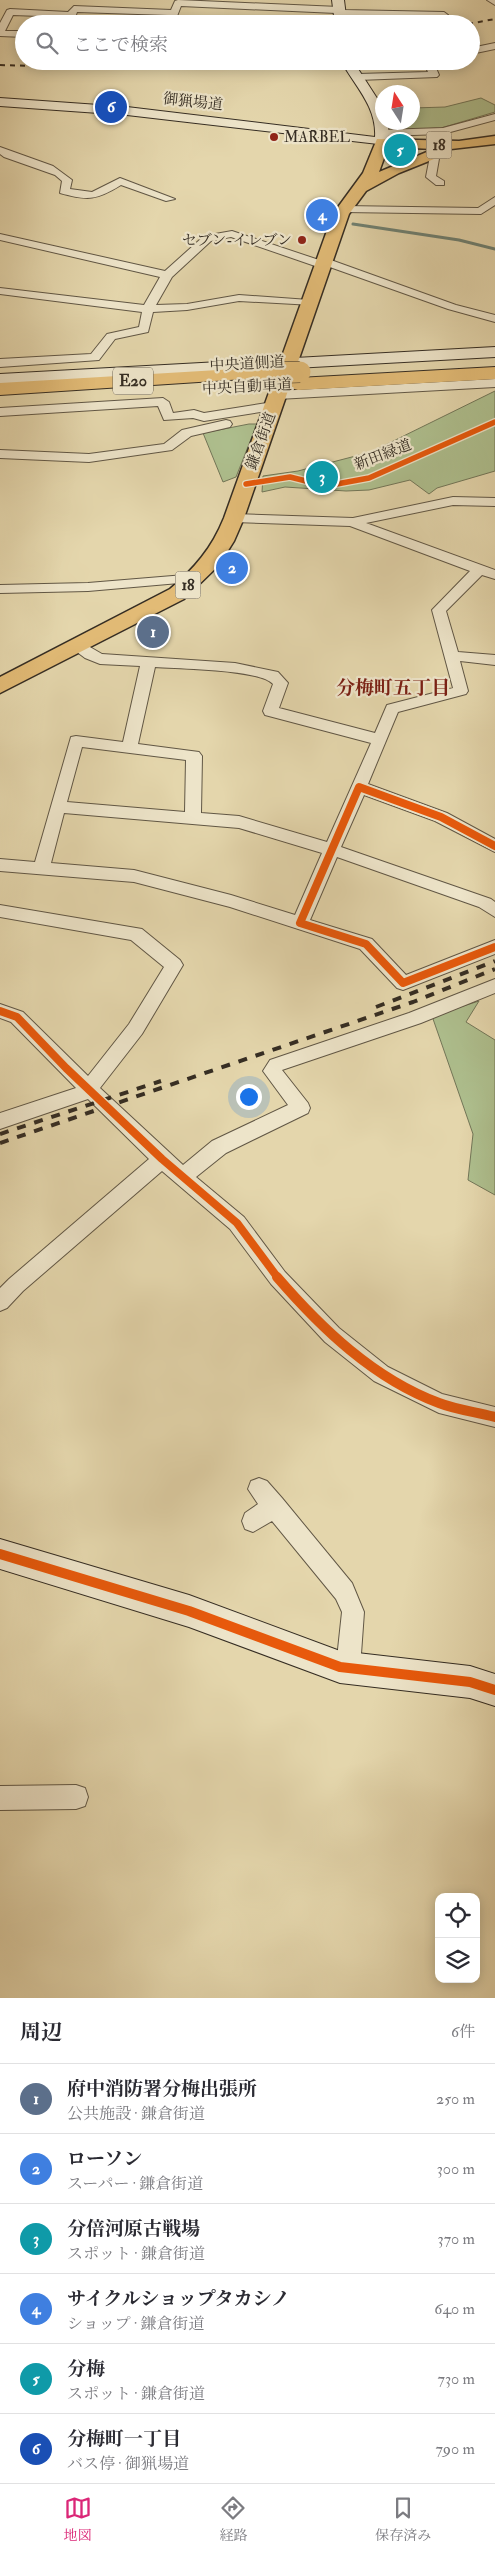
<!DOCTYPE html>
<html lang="ja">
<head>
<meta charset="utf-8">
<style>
	:root { --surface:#fff; --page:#f2f2f3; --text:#2b2b33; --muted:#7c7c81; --line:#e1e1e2; --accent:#db2777 }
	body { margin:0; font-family:"IM FELL Double Pica","Noto Serif JP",serif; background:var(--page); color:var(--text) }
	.controls { position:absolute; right:15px; bottom:15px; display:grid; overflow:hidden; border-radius:10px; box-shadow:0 2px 12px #0003 }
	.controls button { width:45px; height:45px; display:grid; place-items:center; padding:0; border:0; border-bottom:1px solid var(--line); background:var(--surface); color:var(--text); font:25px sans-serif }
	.compass { position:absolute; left:375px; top:85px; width:45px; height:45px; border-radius:50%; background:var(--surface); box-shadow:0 2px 12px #0003; rotate:348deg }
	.you { position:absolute; left:248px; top:1096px; width:18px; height:18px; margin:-12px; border:4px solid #fff; border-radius:50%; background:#1a73e8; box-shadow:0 0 0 8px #1a73e833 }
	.badge { display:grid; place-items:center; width:32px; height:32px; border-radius:50%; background:var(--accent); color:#fff; font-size:16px; font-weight:700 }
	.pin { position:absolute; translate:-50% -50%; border:2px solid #fff; box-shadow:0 1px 5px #0006 }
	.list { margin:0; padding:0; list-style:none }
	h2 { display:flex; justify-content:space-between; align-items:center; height:65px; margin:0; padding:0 20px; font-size:21px }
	h2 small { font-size:16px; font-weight:400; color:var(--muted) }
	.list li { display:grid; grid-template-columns:32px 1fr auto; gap:15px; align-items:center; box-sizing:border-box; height:70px; padding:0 20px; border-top:1px solid var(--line) }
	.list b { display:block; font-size:19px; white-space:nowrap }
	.list p { margin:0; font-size:16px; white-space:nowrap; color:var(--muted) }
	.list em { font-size:16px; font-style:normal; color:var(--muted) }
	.icon { flex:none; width:28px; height:28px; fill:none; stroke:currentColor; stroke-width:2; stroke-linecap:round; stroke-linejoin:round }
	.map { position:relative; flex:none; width:495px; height:1998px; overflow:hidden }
	.search { position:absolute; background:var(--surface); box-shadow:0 2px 12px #0003; left:15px; right:15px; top:15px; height:55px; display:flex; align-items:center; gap:12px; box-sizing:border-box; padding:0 18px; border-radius:28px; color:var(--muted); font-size:19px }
	.sheet { height:485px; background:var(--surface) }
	nav { display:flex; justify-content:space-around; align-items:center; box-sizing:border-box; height:70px; border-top:1px solid var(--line); background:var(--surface); font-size:14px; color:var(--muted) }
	nav a { display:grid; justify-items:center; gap:2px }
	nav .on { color:var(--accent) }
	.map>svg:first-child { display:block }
	.green { fill:#aebf8e; stroke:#727658 }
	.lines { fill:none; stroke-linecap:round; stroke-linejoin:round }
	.stream { stroke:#6f8173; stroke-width:3 }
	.street-casing { stroke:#615745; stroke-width:2 }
	.secondary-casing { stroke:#352d23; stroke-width:2 }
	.primary-casing { stroke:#352d23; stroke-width:3 }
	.highway-casing { stroke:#352d23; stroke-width:2 }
	.street { fill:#ede4c9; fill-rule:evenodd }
	.secondary { fill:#ede4c9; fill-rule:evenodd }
	.primary { fill:#e2bb76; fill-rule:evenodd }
	.highway { fill:#e2bb76; fill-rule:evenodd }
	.rail-far1 { stroke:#352d23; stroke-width:2; stroke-dasharray:5 5; stroke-linecap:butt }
	.rail { stroke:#352d23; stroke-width:4; stroke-dasharray:9 9; stroke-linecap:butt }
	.highway-bridge-casing { stroke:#352d23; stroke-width:22; stroke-linecap:butt }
	.highway-bridge { stroke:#e2bb76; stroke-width:21 }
	.cycleway-far2-casing { stroke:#ede4c9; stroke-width:8 }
	.cycleway-far1-casing { stroke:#ede4c9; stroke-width:11 }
	.cycleway-casing { stroke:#ede4c9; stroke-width:13 }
	.cycleway-far2 { stroke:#e8590c; stroke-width:5.5 }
	.cycleway-far1 { stroke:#e8590c; stroke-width:8 }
	.cycleway { stroke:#e8590c; stroke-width:10 }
	.poi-dot { fill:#8f2418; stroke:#ede4c9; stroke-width:2 }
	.labels { text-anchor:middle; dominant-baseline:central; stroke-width:4.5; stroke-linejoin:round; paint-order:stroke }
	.far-street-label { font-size:15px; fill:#352d23; stroke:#ede4c9 }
	.far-poi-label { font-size:15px; fill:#352d23; stroke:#ede4c9; text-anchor:start }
	.shield { fill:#ede4c9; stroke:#6c6455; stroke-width:1 }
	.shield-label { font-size:16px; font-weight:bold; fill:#352d23 }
	.neighbourhood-label { font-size:19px; font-weight:bold; fill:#7a1f14; stroke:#ede4c9 }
</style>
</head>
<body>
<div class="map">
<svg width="495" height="1998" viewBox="0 0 495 1998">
	<rect width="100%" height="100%" fill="#e4d6ac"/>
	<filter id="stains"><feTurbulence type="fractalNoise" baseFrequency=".004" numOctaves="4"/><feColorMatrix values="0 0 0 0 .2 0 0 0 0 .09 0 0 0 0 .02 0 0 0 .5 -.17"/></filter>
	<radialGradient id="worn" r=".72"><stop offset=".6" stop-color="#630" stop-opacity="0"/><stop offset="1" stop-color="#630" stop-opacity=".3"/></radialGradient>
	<g class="green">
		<polygon points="481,98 495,105 495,112 441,128 389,130 385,123 412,122 413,108 445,107"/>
		<polygon points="495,391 495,471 437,488 429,494 410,480 369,490 346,491 285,487 262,492 263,476 298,471 371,452"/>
		<polygon points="249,424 257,424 236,477 223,482 203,433"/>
		<polygon points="479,1001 466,1022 495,1040 495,1195 468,1180 473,1134 432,1016"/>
	</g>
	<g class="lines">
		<polyline class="stream" points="353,224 459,240 495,249"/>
		<defs>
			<g id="street">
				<polygon points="178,0 339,7 343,10 444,12 448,15 444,18 340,16 336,13 181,6 174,24 165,24 168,15 77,12 73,24 64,24 66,17 13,15 5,31 24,31 24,37 0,36 0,23 7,10 10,9 68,12 74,6 171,10 175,1"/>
				<polygon points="487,0 495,0 495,5"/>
				<polygon points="495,43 495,49 471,54 471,48"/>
				<polygon points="423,61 433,61 439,75 437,77 358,80 353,77 358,74 428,72"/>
				<polygon points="495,114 495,120 443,134 383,136 378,133 383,130 443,128"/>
				<path d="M0,147L53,166L72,180L70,189L92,192L120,178L175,199L166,201L121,185C97,200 88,201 60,193L62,181L55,175L4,157L0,154Z"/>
				<polygon points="431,151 440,153 436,176 444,181 444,185 436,185 426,177"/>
				<polygon points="495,197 495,205 481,214 344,212 339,209 344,206 478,208"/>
				<polygon points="232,231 319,260 328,259 456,305 495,315 495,322 448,309 327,266 318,267 231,237 211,241 172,277 156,305 187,304 239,295 309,300 315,303 313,305 239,301 187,310 153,312 148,332 115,339 99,360 0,367 0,359 91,354 107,334 139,327 142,312 0,294 0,288 144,305 160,277 0,240 0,234 165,271 204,236"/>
				<polygon points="495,379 495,387 278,399 272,395 278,391"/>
				<polygon points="163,398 169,402 173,413 194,410 204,413 273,402 279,406 273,410 204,421 193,418 164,420 158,406 0,416 0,408"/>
				<polygon points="226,420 230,421 232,424 230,427 191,436 172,450 89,462 0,458 0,450 89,454 164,444 182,430"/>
				<path d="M453,497L495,498V506L453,505L366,523L495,570V579L482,575L446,611L458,652L495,655V665L460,661L468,691L466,694L398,712L368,784L447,813L495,839V852L435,821L364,795L341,847L491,899L495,902V917L479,907L337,857L310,920L372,939L406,975L495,940V954L403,990L397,988L360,949L230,907L134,882L0,871V859L35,862L71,737L76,736L123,742L140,666L100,664L85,658L73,649L71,646L73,643H83L102,654L235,663L278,672L288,683L279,708L375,733L387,705L453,688L432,610L470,571L350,526L234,522L227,518L234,514L353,518ZM155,667C178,669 259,669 273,684L263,711L265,715L371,743L327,842L239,816L201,813L202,756L199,752L138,744ZM82,747L186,760L185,812L67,802ZM64,813L239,828L322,853L295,915L231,895L134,870L51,863Z"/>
				<polygon points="197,574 204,578 202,581 88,591 0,593 0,585 88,583"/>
				<polygon points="0,905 136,928 142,929 180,960 183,965 142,1034 100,1088 183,1165 212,1141 288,1105 263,1071 270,1060 409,1013 495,979 495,993 421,1023 282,1070 308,1103 310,1108 308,1113 226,1153 196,1177 244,1217 285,1272 339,1328 388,1367 442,1394 495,1407 495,1427 439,1413 374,1381 325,1342 271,1284 230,1229 162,1171 23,1291 7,1308 0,1311 0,1288 9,1279 149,1159 88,1099 0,1129 0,1113 76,1088 11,1022 0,1018 0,1004 23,1012 88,1076 129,1024 164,967 131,940 0,917"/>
				<polygon points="259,1478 267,1481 282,1498 352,1583 364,1612 360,1668 356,1676 348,1680 340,1676 336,1668 342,1612 336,1599 272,1521 253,1532 245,1529 242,1521 245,1513 258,1504 248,1489 251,1481"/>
				<polygon points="76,1785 85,1788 88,1797 85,1806 76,1809 0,1810 0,1786"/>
			</g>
			<g id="secondary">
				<polygon points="332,0 344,0 347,24 335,24"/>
				<path d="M341,61H353L382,106V122H388L389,142L387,145L127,115L0,106V98L127,107L375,137C377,107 355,86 341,61Z"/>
				<polygon points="495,347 495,357 0,384 0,374"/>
				<polygon points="0,1539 189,1595 340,1651 470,1666 495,1674 495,1706 470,1698 340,1683 189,1627 0,1569"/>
			</g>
			<path id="primary" d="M495,136V144L451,149L449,153L399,173L366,191L349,214L244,518L234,541L219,565L184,599L0,693V677L170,589C194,569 212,548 224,518L333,214L363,173L377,139L459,141ZM388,147L434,149L379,172Z"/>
			<g id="highway">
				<polygon points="267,367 274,369 276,373 274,377 0,395 0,383"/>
				<polygon points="495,367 495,379 298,390 291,388 288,384 291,380 298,378"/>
			</g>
		</defs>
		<use href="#street" class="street-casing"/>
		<use href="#secondary" class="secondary-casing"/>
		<use href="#primary" class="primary-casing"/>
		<use href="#highway" class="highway-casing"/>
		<use href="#street" class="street"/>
		<use href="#secondary" class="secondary"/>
		<use href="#primary" class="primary"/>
		<use href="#highway" class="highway"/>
		<g class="rail-far1">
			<polyline points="468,24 495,19"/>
			<polyline points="0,65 141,69 266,61"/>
		</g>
		<g class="rail">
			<polyline points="376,1007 495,961"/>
			<polyline points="0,1134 161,1081"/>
			<polyline points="0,1143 413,1002 495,969"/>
		</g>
		<defs>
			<polyline id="highway-bridge" points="267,373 300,372"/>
		</defs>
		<use href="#highway-bridge" class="highway-bridge-casing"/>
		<use href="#highway-bridge" class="highway-bridge"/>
		<defs>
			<polyline id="cycleway-far2" points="246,484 290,477 326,486 369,478 495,422"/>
			<g id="cycleway-far1">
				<polyline points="495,846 441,817 359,787 300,923 366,944 403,983 495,947"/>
				<polyline points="0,1011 17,1017 66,1068 162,1159 237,1223 278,1278"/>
			</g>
			<g id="cycleway">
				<path d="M277,1277C321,1328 374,1379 439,1403C457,1410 477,1412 495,1417"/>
				<polyline points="0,1554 189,1611 340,1667 470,1682 495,1690"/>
			</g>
		</defs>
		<use href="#cycleway-far2" class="cycleway-far2-casing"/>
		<use href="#cycleway-far1" class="cycleway-far1-casing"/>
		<use href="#cycleway" class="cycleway-casing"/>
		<use href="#cycleway-far2" class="cycleway-far2"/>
		<use href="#cycleway-far1" class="cycleway-far1"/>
		<use href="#cycleway" class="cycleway"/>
	</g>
	<g class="poi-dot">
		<circle cx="274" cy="137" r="5"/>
		<circle cx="302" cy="240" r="5"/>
	</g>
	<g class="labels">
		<g class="far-street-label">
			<text transform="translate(193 102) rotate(6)">御猟場道</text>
			<text transform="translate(247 364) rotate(-3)">中央道側道</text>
			<text transform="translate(247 387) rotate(-3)">中央自動車道</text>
			<text transform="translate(261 441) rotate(-70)">鎌倉街道</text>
			<text transform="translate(383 455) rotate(-21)">新田緑道</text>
		</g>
		<g class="far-poi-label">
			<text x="284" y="137">MARBEL</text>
			<text x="292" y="240" text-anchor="end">セブン-イレブン</text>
		</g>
		<g class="shield">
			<rect x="426.5" y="131.5" width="25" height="27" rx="4"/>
			<rect x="113" y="367.5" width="40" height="27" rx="4"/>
			<rect x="175.5" y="571.5" width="25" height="27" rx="4"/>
		</g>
		<g class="shield-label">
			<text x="439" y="145">18</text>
			<text x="133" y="381">E20</text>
			<text x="188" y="585">18</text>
		</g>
		<g class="neighbourhood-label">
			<text x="393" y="688">分梅町五丁目</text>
		</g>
	</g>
	<rect width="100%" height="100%" filter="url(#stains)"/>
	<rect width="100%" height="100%" fill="url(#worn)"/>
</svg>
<div class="controls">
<button><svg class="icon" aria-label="locate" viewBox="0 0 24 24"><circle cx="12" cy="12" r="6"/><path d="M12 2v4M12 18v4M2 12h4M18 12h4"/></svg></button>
<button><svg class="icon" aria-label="layers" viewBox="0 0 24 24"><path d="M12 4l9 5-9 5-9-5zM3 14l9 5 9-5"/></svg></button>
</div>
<svg class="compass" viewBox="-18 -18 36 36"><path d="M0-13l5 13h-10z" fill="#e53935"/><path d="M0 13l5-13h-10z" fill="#7c7c81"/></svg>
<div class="you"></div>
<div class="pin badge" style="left:153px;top:632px;background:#5c6f8a">1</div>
<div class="pin badge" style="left:232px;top:568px;background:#3f7fe0">2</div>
<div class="pin badge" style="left:322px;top:477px;background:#0f9aa8">3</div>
<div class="pin badge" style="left:322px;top:215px;background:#3f7fe0">4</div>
<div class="pin badge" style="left:400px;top:150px;background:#0f9aa8">5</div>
<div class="pin badge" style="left:111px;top:107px;background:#1a4fb4">6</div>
<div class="search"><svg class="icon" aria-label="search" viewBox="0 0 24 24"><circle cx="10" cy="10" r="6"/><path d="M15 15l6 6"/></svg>ここで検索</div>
</div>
<section class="sheet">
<h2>周辺<small>6件</small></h2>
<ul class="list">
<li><span class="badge" style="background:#5c6f8a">1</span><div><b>府中消防署分梅出張所</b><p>公共施設 · 鎌倉街道</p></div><em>250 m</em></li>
<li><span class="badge" style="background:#3f7fe0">2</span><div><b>ローソン</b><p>スーパー · 鎌倉街道</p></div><em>300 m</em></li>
<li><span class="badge" style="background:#0f9aa8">3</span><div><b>分倍河原古戦場</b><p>スポット · 鎌倉街道</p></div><em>370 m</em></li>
<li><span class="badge" style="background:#3f7fe0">4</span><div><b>サイクルショップタカシノ</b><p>ショップ · 鎌倉街道</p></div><em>640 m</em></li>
<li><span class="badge" style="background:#0f9aa8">5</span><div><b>分梅</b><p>スポット · 鎌倉街道</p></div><em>730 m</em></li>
<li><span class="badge" style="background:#1a4fb4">6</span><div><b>分梅町一丁目</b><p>バス停 · 御猟場道</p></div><em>790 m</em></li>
</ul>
</section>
<nav>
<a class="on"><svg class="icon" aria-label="map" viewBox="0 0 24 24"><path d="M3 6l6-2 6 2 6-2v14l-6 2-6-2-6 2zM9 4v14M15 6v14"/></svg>地図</a>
<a><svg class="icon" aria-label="directions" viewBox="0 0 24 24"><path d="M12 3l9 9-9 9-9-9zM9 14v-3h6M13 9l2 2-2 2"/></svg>経路</a>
<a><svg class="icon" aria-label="saved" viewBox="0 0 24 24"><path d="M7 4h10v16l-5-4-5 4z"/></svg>保存済み</a>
</nav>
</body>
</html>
